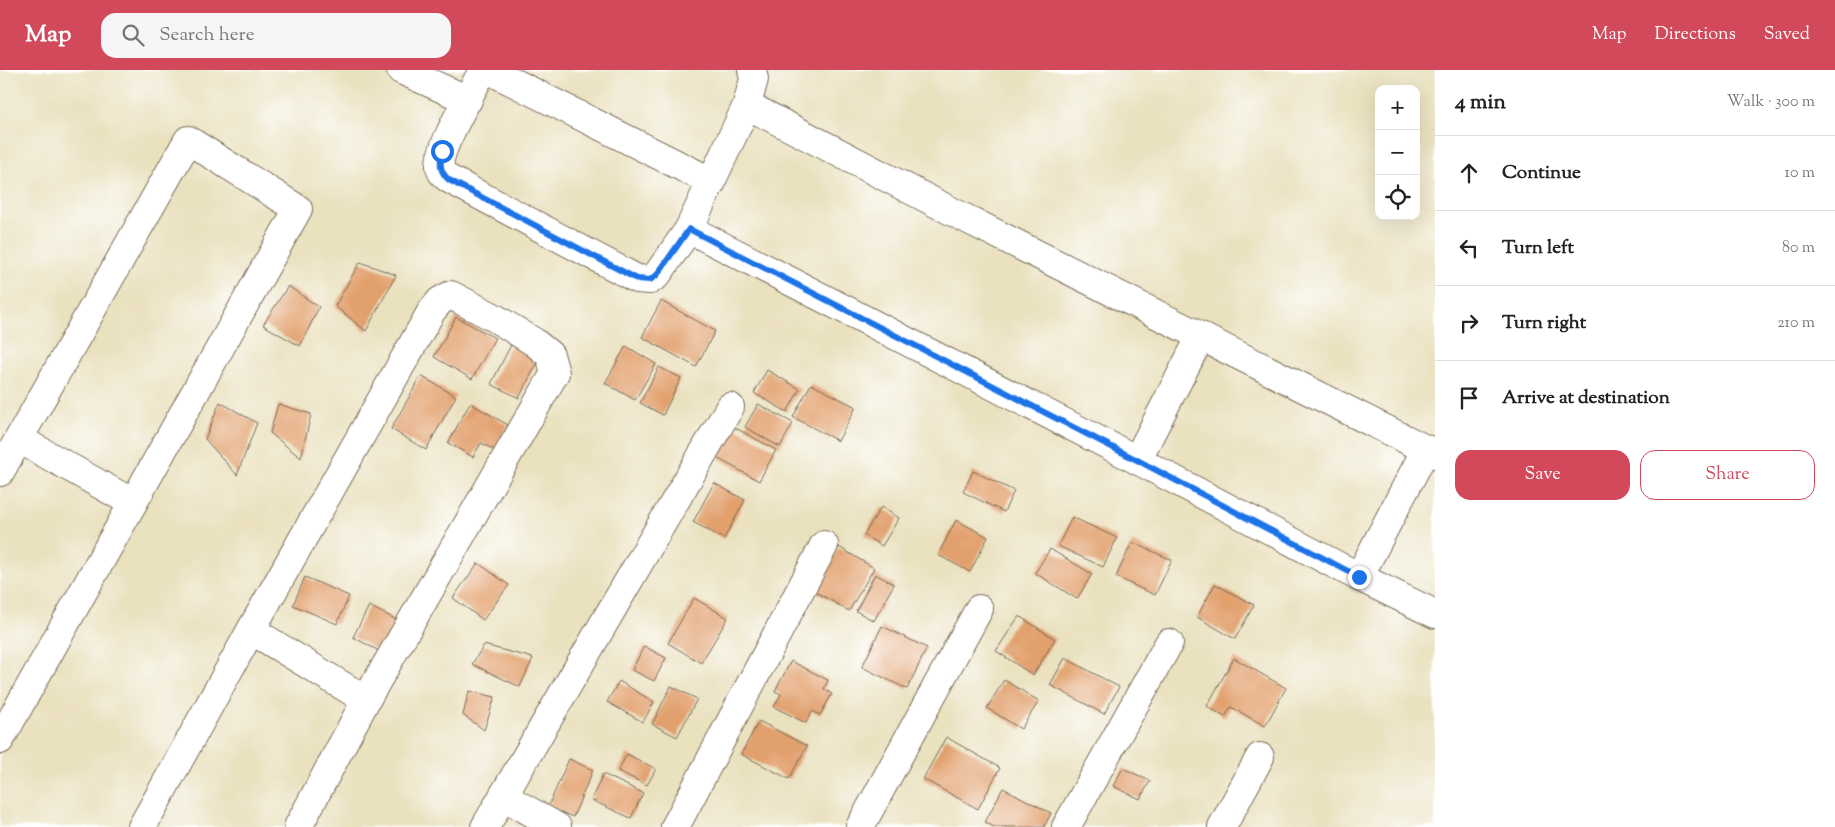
<!DOCTYPE html>
<html lang="en">
<head>
<meta charset="utf-8">
<style>
	:root { --surface:#fff; --page:#f6f6f6; --text:#222; --muted:#767676; --line:#e0e0e0; --accent:#d1495b }
	body { margin:0; font-family:"Sorts Mill Goudy",serif; background:var(--page); color:var(--text) }
	.controls { position:absolute; right:15px; top:15px; display:grid; overflow:hidden; border-radius:10px; box-shadow:0 5px 20px #0002 }
	.controls button { width:45px; height:45px; display:grid; place-items:center; padding:0; border:0; border-bottom:1px solid var(--line); background:var(--surface); color:var(--text); font:25px sans-serif }
	.stop { position:absolute; width:15px; height:15px; margin:-11px; border:4px solid #1a73e8; border-radius:50%; background:#fff }
	.stop.end { background:#1a73e8; border-color:#fff; box-shadow:0 1px 5px #0008 }
	.list { margin:0; padding:0; list-style:none }
	h2 { display:flex; justify-content:space-between; align-items:center; height:65px; margin:0; padding:0 20px; font-size:21px }
	h2 small { font-size:16px; font-weight:400; color:var(--muted) }
	.list li { display:grid; grid-template-columns:32px 1fr auto; gap:15px; align-items:center; box-sizing:border-box; height:75px; padding:0 20px; border-top:1px solid var(--line) }
	.list b { display:block; font-size:19px; white-space:nowrap }
	.list em { font-size:16px; font-style:normal; color:var(--muted) }
	.actions { display:flex; gap:10px; padding:15px 20px }
	.actions a { flex:1; padding:11px 0; border:1px solid var(--accent); border-radius:15px; text-align:center; font-size:18px; color:var(--accent) }
	.actions .main { background:var(--accent); color:#fff }
	.icon { flex:none; width:28px; height:28px; fill:none; stroke:currentColor; stroke-width:2; stroke-linecap:round; stroke-linejoin:round }
	.map { position:relative; flex:none; width:1435px; height:757px; overflow:hidden }
	header { display:flex; align-items:center; gap:30px; box-sizing:border-box; height:70px; padding:0 25px; background:var(--accent); color:#fff }
	header strong { font-size:24px }
	nav { display:flex; gap:28px; margin-inline-start:auto; font-size:18px }
	.search { width:350px; height:45px; background:var(--page); display:flex; align-items:center; gap:12px; box-sizing:border-box; padding:0 18px; border-radius:15px; color:var(--muted); font-size:19px }
	main { display:flex }
	aside { flex:1; background:var(--surface) }
	.map>svg:first-child { display:block }
	.building { fill:#e2a06d }
	.lines { fill:none; stroke-linecap:round; stroke-linejoin:round }
	.minor-casing { stroke:#786a56; stroke-width:30 }
	.minor { stroke:#fff; stroke-width:28 }
	.route { stroke:#1a73e8; stroke-width:6 }
</style>
</head>
<body>
<header>
<strong>Map</strong>
<div class="search"><svg class="icon" aria-label="search" viewBox="0 0 24 24"><circle cx="10" cy="10" r="6"/><path d="M15 15l6 6"/></svg>Search here</div>
<nav><a>Map</a><a>Directions</a><a>Saved</a></nav>
</header>
<main>
<div class="map">
<svg width="1435" height="757" viewBox="0 0 1435 757">
	<rect width="100%" height="100%" fill="#fff"/>
	<filter id="ink" filterUnits="userSpaceOnUse"><feTurbulence type="fractalNoise" baseFrequency=".02" numOctaves="2"/><feDisplacementMap in="SourceGraphic" scale="10" xChannelSelector="R" yChannelSelector="G"/><feConvolveMatrix kernelMatrix="1 2 1 2 8 2 1 2 1" color-interpolation-filters="sRGB"/></filter>
	<filter id="wash" filterUnits="userSpaceOnUse"><feTurbulence type="fractalNoise" baseFrequency=".0096" numOctaves="4" result="noise"/><feDisplacementMap in="SourceGraphic" scale="20" xChannelSelector="R" yChannelSelector="G"/><feGaussianBlur stdDeviation="1.12" result="paint"/><feColorMatrix in="noise" values="0 0 0 0 0 0 0 0 0 0 0 0 0 0 0 0 0 1.4 0 .05"/><feComposite in="paint" operator="in"/></filter>
	<g filter="url(#wash)">
		<rect width="100%" height="100%" fill="#eae1bf"/>
		<g id="blocks">
			<g class="building">
				<polygon points="360,192 396,205 366,261 335,236"/>
				<polygon points="288,216 319,237 300,276 263,255"/>
				<polygon points="661,231 715,261 696,297 642,267"/>
				<polygon points="456,247 495,268 472,309 434,287"/>
				<polygon points="511,275 539,289 519,328 491,314"/>
				<polygon points="626,276 656,294 635,330 605,313"/>
				<polygon points="659,297 681,308 663,345 640,333"/>
				<polygon points="767,300 800,319 787,342 754,323"/>
				<polygon points="421,306 456,326 426,380 391,359"/>
				<polygon points="811,314 856,337 838,371 793,347"/>
				<polygon points="220,332 257,353 237,405 205,369"/>
				<polygon points="470,333 508,355 494,380 481,373 473,387 448,373"/>
				<polygon points="278,334 311,344 301,388 270,363"/>
				<polygon points="758,334 793,353 780,377 745,357"/>
				<polygon points="734,357 776,380 759,411 717,388"/>
				<polygon points="973,401 1014,421 1004,442 963,422"/>
				<polygon points="714,413 745,430 724,469 693,452"/>
				<polygon points="881,437 899,448 882,476 864,465"/>
				<polygon points="1072,447 1117,468 1103,497 1058,476"/>
				<polygon points="956,450 988,467 970,502 938,485"/>
				<polygon points="1132,472 1172,490 1155,525 1116,507"/>
				<polygon points="839,477 874,498 849,541 814,521"/>
				<polygon points="1050,479 1092,504 1077,529 1035,503"/>
				<polygon points="478,493 509,515 483,550 453,528"/>
				<polygon points="875,504 894,514 874,551 856,541"/>
				<polygon points="305,507 349,526 337,554 293,535"/>
				<polygon points="1215,514 1254,535 1235,569 1197,547"/>
				<polygon points="694,528 728,548 701,593 668,573"/>
				<polygon points="369,536 397,550 381,582 353,567"/>
				<polygon points="1019,546 1055,569 1033,605 996,581"/>
				<polygon points="882,556 927,578 907,619 862,597"/>
				<polygon points="484,575 533,588 520,617 472,594"/>
				<polygon points="644,576 666,588 654,611 632,600"/>
				<polygon points="1065,588 1119,617 1104,644 1050,615"/>
				<polygon points="1234,588 1286,618 1265,656 1231,637 1225,647 1207,636"/>
				<polygon points="791,591 828,610 824,619 832,624 820,645 812,641 806,653 774,637 781,624 775,621"/>
				<polygon points="1004,610 1039,631 1021,659 987,638"/>
				<polygon points="619,611 654,632 643,652 607,632"/>
				<polygon points="671,616 697,629 677,667 652,654"/>
				<polygon points="469,621 495,627 484,660 463,645"/>
				<polygon points="759,651 807,676 789,709 741,684"/>
				<polygon points="946,667 1000,698 978,739 923,709"/>
				<polygon points="627,684 656,699 647,715 618,701"/>
				<polygon points="569,689 593,700 573,747 548,737"/>
				<polygon points="1123,698 1150,711 1140,729 1113,716"/>
				<polygon points="603,704 643,723 631,748 591,730"/>
				<polygon points="1003,718 1051,743 1044,757 994,757 985,752"/>
			</g>
		</g>
	</g>
	<g filter="url(#ink)">
		<use href="#blocks" fill-opacity="0" stroke="#786a56" stroke-width="1"/>
		<g class="lines">
			<defs>
				<g id="minor">
					<polyline points="401,0 468,30"/>
					<path d="M483,0C474,18 437,80 440,97C441,103 445,106 449,109L637,209L650,210L657,205L689,159"/>
					<polyline points="489,0 712,112"/>
					<polyline points="752,0 754,9 747,35 689,159 1137,390 1359,507 1435,544"/>
					<polyline points="747,35 953,142 1435,384"/>
					<polyline points="19,369 133,433"/>
					<polyline points="1137,390 1201,266"/>
					<polyline points="0,402 188,70 298,139 0,670"/>
					<polyline points="1359,507 1426,379"/>
					<polyline points="251,560 366,630"/>
					<polyline points="503,726 557,757"/>
					<polyline points="142,757 251,560 431,242 440,231 451,225 495,248 534,272 550,285 555,303 366,630 298,757"/>
					<polyline points="485,757 730,337"/>
					<polyline points="675,757 824,475"/>
					<polyline points="860,757 979,539"/>
					<polyline points="1066,757 1169,573"/>
					<polyline points="1222,757 1260,687"/>
				</g>
			</defs>
			<use href="#minor" class="minor-casing"/>
			<use href="#minor" class="minor"/>
		</g>
	</g>
	<g class="lines" filter="url(#ink)">
		<path class="route" d="M442,81C440,94 439,101 449,110L637,209L650,210L657,205L689,159L1137,390L1359,507"/>
	</g>
</svg>
<div class="controls">
<button>+</button>
<button>−</button>
<button><svg class="icon" aria-label="locate" viewBox="0 0 24 24"><circle cx="12" cy="12" r="6"/><path d="M12 2v4M12 18v4M2 12h4M18 12h4"/></svg></button>
</div>
<div class="stop" style="left:442px;top:81px"></div>
<div class="stop end" style="left:1359px;top:507px"></div>
</div>
<aside>
<h2>4 min<small>Walk · 300 m</small></h2>
<ul class="list">
<li><svg class="icon" aria-label="ahead" viewBox="0 0 24 24"><path d="M12 20V5M6 11l6-6 6 6"/></svg><div><b>Continue</b></div><em>10 m</em></li>
<li><svg class="icon" aria-label="left" viewBox="0 0 24 24"><path d="M17 20v-9H6M10 6l-5 5 5 5"/></svg><div><b>Turn left</b></div><em>80 m</em></li>
<li><svg class="icon" aria-label="right" viewBox="0 0 24 24"><path d="M7 20v-9h11M14 6l5 5-5 5"/></svg><div><b>Turn right</b></div><em>210 m</em></li>
<li><svg class="icon" aria-label="arrive" viewBox="0 0 24 24"><path d="M6 21V4h12l-3 4 3 4H6"/></svg><div><b>Arrive at destination</b></div></li>
</ul>
<div class="actions"><a class="main">Save</a><a>Share</a></div>
</aside>
</main>
</body>
</html>
